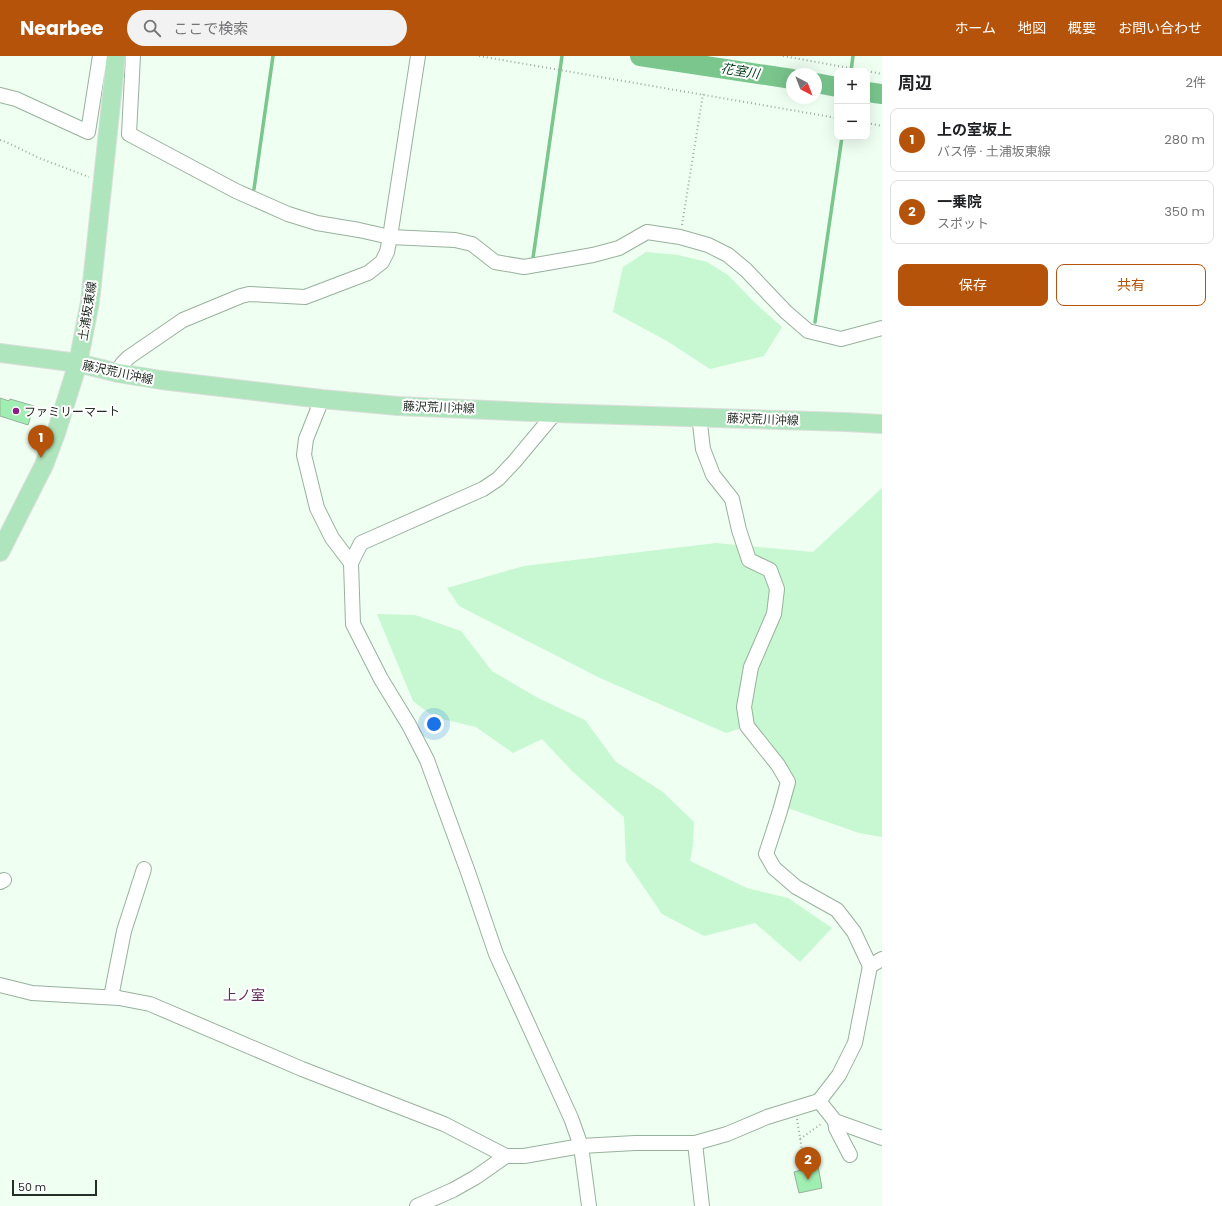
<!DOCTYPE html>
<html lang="ja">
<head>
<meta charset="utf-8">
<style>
	:root { --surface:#fff; --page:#f2f2f2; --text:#202124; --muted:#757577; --line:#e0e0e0; --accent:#b45309 }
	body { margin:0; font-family:Poppins,"Noto Sans JP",sans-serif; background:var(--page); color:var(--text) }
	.controls { position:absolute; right:12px; top:12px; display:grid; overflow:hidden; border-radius:8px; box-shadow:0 4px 16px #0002 }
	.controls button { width:36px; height:36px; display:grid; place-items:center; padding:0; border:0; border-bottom:1px solid var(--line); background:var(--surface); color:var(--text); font:20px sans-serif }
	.compass { position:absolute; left:786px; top:12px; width:36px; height:36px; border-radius:50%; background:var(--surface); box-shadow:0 4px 16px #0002; rotate:138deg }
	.scale { position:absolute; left:12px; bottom:10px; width:85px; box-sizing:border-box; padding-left:4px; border:2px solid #242e26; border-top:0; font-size:11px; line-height:14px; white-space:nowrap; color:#242e26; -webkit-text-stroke:3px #fff; paint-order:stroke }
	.you { position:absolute; left:434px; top:668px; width:14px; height:14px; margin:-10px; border:3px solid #fff; border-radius:50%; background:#1a73e8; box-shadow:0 0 0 6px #1a73e833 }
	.badge { display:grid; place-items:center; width:26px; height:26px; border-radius:50%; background:var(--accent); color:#fff; font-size:13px; font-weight:700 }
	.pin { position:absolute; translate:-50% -33px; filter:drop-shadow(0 1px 2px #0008) }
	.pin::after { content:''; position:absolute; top:21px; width:14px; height:12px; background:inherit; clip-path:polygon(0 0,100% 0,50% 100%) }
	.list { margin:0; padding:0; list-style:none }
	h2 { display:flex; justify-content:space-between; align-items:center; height:52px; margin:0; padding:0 16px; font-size:17px }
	h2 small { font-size:13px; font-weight:400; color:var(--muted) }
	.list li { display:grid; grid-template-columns:26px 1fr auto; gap:12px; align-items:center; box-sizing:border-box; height:64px; margin:0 8px 8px; padding:0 8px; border:1px solid var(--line); border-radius:8px }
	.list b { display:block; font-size:15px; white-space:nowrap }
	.list p { margin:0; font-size:13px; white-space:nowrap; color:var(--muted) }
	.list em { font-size:13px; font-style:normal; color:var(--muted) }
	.actions { display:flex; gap:8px; padding:12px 16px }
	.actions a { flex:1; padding:9px 0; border:1px solid var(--accent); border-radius:8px; text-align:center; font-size:14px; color:var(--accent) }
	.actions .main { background:var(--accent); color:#fff }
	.icon { flex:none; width:22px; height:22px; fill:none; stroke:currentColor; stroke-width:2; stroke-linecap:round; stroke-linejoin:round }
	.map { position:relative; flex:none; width:882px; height:1150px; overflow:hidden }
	header { display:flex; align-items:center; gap:24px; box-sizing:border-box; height:56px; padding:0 20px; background:var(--accent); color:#fff }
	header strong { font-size:19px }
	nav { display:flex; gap:22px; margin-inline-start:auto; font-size:14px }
	.search { width:280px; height:36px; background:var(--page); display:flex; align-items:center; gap:10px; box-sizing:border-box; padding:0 14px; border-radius:22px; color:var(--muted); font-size:15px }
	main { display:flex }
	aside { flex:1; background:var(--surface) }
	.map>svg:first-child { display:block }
	.green { fill:#c7f8d1 }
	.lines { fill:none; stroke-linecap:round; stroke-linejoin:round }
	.stream { stroke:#7ac68d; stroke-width:3.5 }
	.river { stroke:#7ac68d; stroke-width:20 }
	.building { fill:#a1eeb3; stroke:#97b19c }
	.minor-casing { stroke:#98b19d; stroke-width:16 }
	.major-casing { stroke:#dcdedc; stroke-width:20 }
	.path { stroke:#9caa9f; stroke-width:2; stroke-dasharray:1 3; stroke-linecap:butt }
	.minor { stroke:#fff; stroke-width:14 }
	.major { stroke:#aee5bc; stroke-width:18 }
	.poi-dot { fill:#8c2185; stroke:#fff; stroke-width:1.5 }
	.labels { text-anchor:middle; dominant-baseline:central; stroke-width:4; stroke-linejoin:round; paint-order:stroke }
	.street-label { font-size:12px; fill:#242e26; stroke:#fff }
	.poi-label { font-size:12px; fill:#242e26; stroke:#fff; text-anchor:start }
	.water-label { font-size:13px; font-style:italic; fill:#0a4420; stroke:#fff }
	.quarter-label { font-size:14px; fill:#5f2b5a; stroke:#fff }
</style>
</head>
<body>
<header>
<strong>Nearbee</strong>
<div class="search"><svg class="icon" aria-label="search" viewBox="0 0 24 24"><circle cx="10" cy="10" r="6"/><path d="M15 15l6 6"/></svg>ここで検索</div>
<nav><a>ホーム</a><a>地図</a><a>概要</a><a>お問い合わせ</a></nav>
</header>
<main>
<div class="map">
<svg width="882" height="1150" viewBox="0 0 882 1150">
	<rect width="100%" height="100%" fill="#effff2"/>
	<g class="green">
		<polygon points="646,196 678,199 707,206 728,219 754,246 782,271 764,300 710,313 667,285 613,256 623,211"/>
		<polygon points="882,432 882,781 859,777 785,751 788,726 747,670 726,677 600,622 459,550 447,532 524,510 716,487 813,496"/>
		<polygon points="377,558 415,559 461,575 492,615 538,642 585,664 616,706 663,736 694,766 693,789 690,805 747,832 788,842 832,872 800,906 755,867 704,880 662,858 626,805 624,761 572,715 542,683 513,697 476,671 434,661 413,645"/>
	</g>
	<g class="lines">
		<g class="stream">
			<polyline points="851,15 853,0"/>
			<polyline points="254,133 273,0"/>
			<polyline points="533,202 562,0"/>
			<polyline points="815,266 842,81"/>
		</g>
		<g class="river">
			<polyline points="640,0 792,23"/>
			<polyline points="816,27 837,31"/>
			<polyline points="867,36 882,38"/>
		</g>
	</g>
	<g class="building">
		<polygon points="0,342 9,345 10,343 34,350 28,369 0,360"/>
		<polygon points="810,1108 811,1111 818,1110 822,1132 799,1137 794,1116 801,1114 800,1110"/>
	</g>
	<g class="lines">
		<defs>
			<g id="minor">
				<polyline points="133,0 129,78 236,135 288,158 317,167 359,174 390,181 455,184 472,188 495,206 524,211 593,199 619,192 647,176 680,181 708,189 728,199 746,214 786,256 808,275 841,283 882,272"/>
				<polyline points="0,39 16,43 88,76 100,0"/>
				<polyline points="118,317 122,308 129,301 183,264 241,240 249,238 305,241 368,217 382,206 387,196 390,181 418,0"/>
				<polyline points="322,343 306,383 304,399 317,452 332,482 351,507"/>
				<polyline points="555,357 514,406 498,423 483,433 361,487 351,507 353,568 381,623 409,669 427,704 468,816 496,898 571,1062 581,1090 589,1150"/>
				<polyline points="699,360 703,393 713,419 732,443 739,474 749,504 770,514 777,533 774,558 751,611 744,651 747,670 778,709 788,726 780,755 766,798 774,812 796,831 837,854 854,876 870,910"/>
				<polyline points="0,826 4,824"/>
				<polyline points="0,929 32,937 119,942 150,948 302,1013 444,1068 506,1100 524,1100 581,1090 635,1087 695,1087 727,1078 767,1061 819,1045 839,1019 855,987 870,910 882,903"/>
				<polyline points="111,941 124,875 144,813"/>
				<polyline points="819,1045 835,1065 882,1082"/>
				<polyline points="835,1065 836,1072 850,1099"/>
				<polyline points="695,1087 702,1150"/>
				<polyline points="417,1150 453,1134 476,1121 506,1100"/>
			</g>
			<g id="major">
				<polyline points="0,297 78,307 118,317 161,324 322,343 398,350 555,357 845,366 882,368"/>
				<polyline points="0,496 44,409 56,377 78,307 90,246 116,0"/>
			</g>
		</defs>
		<use href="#minor" class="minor-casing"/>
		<use href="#major" class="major-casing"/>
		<g class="path">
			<polyline points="479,0 837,62"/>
			<polyline points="783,0 866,15"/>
			<polyline points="867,15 882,18"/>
			<polyline points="867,67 882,70"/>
			<polyline points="0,84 6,86 39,102 89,121"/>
			<polyline points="682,169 703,38"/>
			<polyline points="797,1063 804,1107"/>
			<polyline points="800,1083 821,1068"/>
		</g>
		<use href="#minor" class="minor"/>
		<use href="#major" class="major"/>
	</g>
	<circle class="poi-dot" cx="16" cy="355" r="4"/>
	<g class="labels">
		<g class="street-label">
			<text transform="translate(87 255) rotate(-81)">土浦坂東線</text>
			<text transform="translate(118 316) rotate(12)">藤沢荒川沖線</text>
			<text transform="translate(439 351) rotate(2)">藤沢荒川沖線</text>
			<text transform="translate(763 363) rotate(2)">藤沢荒川沖線</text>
		</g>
		<g class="poi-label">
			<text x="24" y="355">ファミリーマート</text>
		</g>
		<g class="water-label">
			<text transform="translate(740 15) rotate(9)">花室川</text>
		</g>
		<g class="quarter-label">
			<text x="244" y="939">上ノ室</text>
		</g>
	</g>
</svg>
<div class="controls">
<button>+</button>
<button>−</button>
</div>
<svg class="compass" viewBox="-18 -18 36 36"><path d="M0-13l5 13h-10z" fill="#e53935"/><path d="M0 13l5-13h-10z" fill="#757577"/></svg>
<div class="scale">50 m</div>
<div class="you"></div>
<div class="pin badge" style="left:41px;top:402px">1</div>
<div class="pin badge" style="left:808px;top:1124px">2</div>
</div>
<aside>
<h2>周辺<small>2件</small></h2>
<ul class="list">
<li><span class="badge">1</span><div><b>上の室坂上</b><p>バス停 · 土浦坂東線</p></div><em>280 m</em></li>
<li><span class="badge">2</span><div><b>一乗院</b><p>スポット</p></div><em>350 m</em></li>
</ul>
<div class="actions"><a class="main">保存</a><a>共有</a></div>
</aside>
</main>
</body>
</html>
